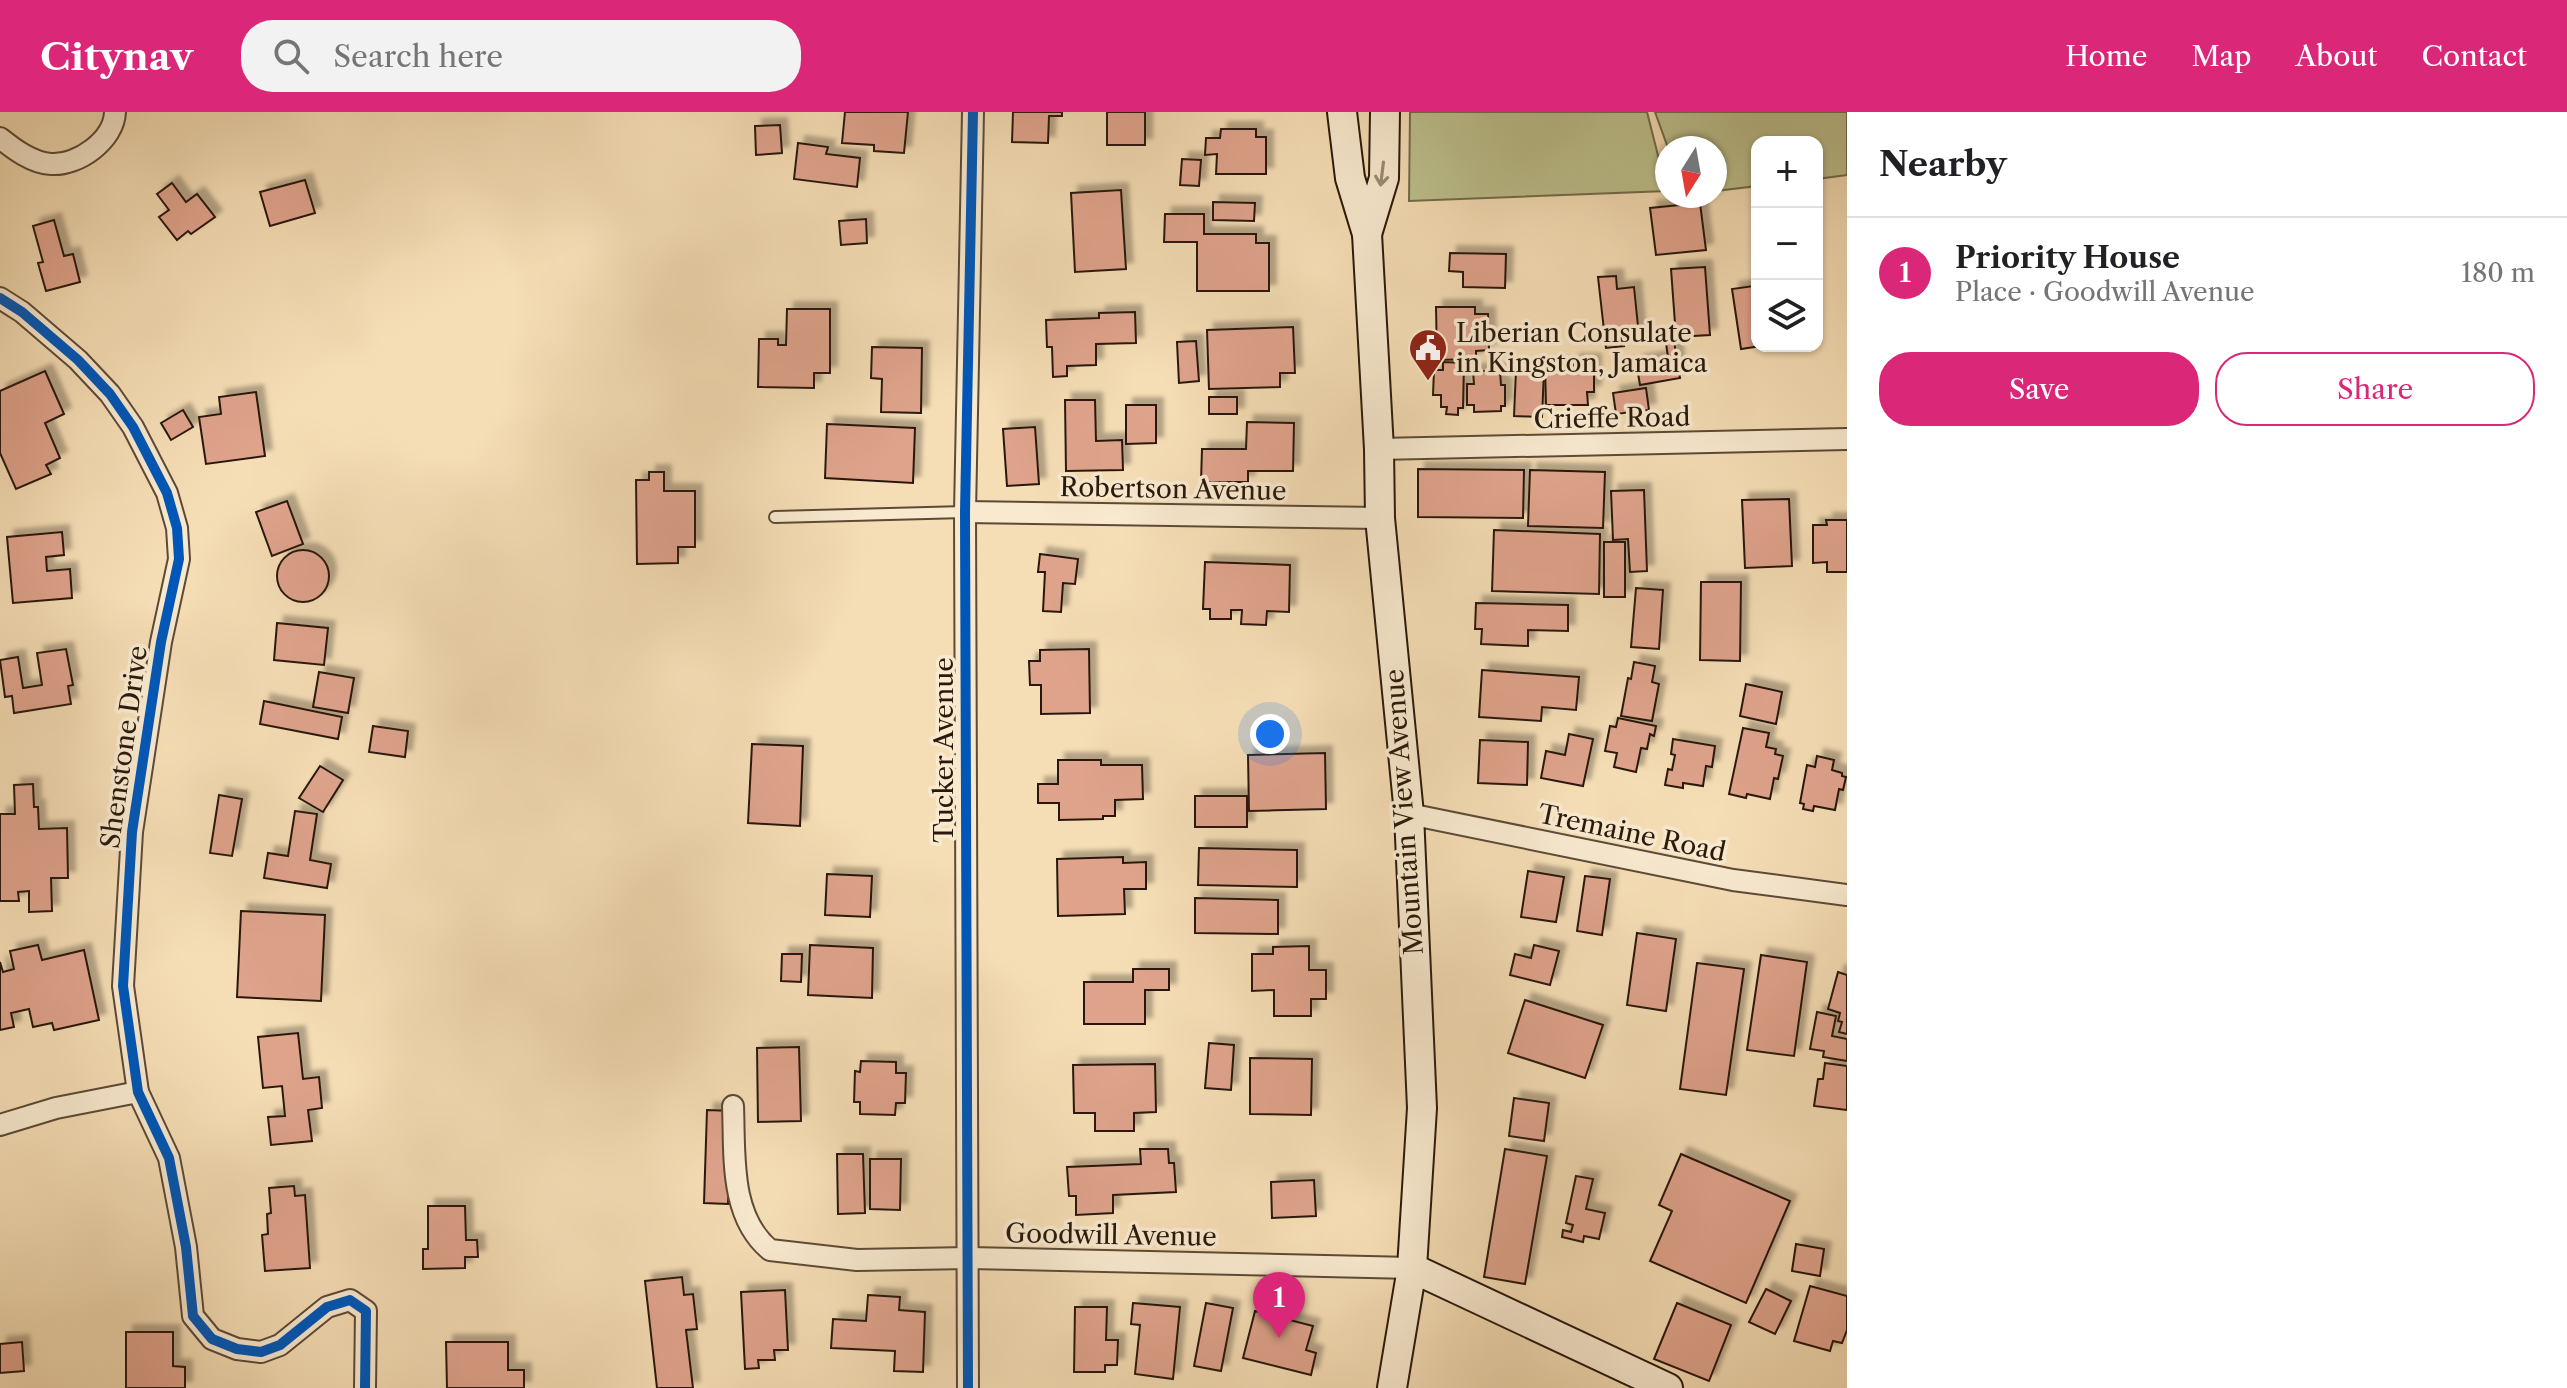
<!DOCTYPE html>
<html lang="en">
<head>
<meta charset="utf-8">
<style>
	:root { --surface:#fff; --page:#f2f2f2; --text:#202124; --muted:#757577; --line:#e0e0e0; --accent:#db2777 }
	body { margin:0; font-family:"Libre Caslon Text",serif; background:var(--page); color:var(--text) }
	.controls { position:absolute; right:24px; top:24px; display:grid; overflow:hidden; border-radius:16px; box-shadow:0 2px 6px #0004 }
	.controls button { width:72px; height:72px; display:grid; place-items:center; padding:0; border:0; border-bottom:2px solid var(--line); background:var(--surface); color:var(--text); font:40px sans-serif }
	.compass { position:absolute; left:1655px; top:24px; width:72px; height:72px; border-radius:50%; background:var(--surface); box-shadow:0 2px 6px #0004; rotate:191deg }
	.you { position:absolute; left:1270px; top:622px; width:28px; height:28px; margin:-20px; border:6px solid #fff; border-radius:50%; background:#1a73e8; box-shadow:0 0 0 12px #1a73e833 }
	.badge { display:grid; place-items:center; width:52px; height:52px; border-radius:50%; background:var(--accent); color:#fff; font-size:26px; font-weight:700 }
	.pin { position:absolute; translate:-50% -66px; filter:drop-shadow(0 2px 4px #0008) }
	.pin::after { content:''; position:absolute; top:42px; width:28px; height:24px; background:inherit; clip-path:polygon(0 0,100% 0,50% 100%) }
	.list { margin:0; padding:0; list-style:none }
	h2 { display:flex; justify-content:space-between; align-items:center; height:104px; margin:0; padding:0 32px; font-size:34px }
	h2 small { font-size:26px; font-weight:400; color:var(--muted) }
	.list li { display:grid; grid-template-columns:52px 1fr auto; gap:24px; align-items:center; box-sizing:border-box; height:112px; padding:0 32px; border-top:2px solid var(--line) }
	.list b { display:block; font-size:30px; white-space:nowrap }
	.list p { margin:0; font-size:26px; white-space:nowrap; color:var(--muted) }
	.list em { font-size:26px; font-style:normal; color:var(--muted) }
	.actions { display:flex; gap:16px; padding:24px 32px }
	.actions a { flex:1; padding:18px 0; border:2px solid var(--accent); border-radius:32px; text-align:center; font-size:28px; color:var(--accent) }
	.actions .main { background:var(--accent); color:#fff }
	.icon { flex:none; width:44px; height:44px; fill:none; stroke:currentColor; stroke-width:2; stroke-linecap:round; stroke-linejoin:round }
	.map { position:relative; flex:none; width:1847px; height:1276px; overflow:hidden }
	header { display:flex; align-items:center; gap:48px; box-sizing:border-box; height:112px; padding:0 40px; background:var(--accent); color:#fff }
	header strong { font-size:38px }
	nav { display:flex; gap:44px; margin-inline-start:auto; font-size:28px }
	.search { width:560px; height:72px; background:var(--page); display:flex; align-items:center; gap:20px; box-sizing:border-box; padding:0 28px; border-radius:32px; color:var(--muted); font-size:30px }
	main { display:flex }
	aside { flex:1; background:var(--surface) }
	.map>svg:first-child { display:block }
	.green { fill:#bcc08d; stroke:#736c4c; stroke-width:2 }
	.building { fill:#dfa38c; stroke:#2a190b; stroke-width:2; filter:url(#shadow) }
	.lines { fill:none; stroke-linecap:round; stroke-linejoin:round }
	.lane-casing { stroke:#5d4a36; stroke-width:14 }
	.street-casing { stroke:#5d4a36; stroke-width:24 }
	.secondary-casing { stroke:#2a190b; stroke-width:32 }
	.lane { stroke:#f8e9cf; stroke-width:10 }
	.street { stroke:#f8e9cf; stroke-width:20 }
	.secondary { stroke:#f8e9cf; stroke-width:28 }
	.cycleway-casing { stroke:#f8e9cf; stroke-width:15 }
	.cycleway { stroke:#0057b8; stroke-width:10 }
	.oneway { stroke:#9b8b77 }
	.labels { text-anchor:middle; dominant-baseline:central; stroke-width:7; stroke-linejoin:round; paint-order:stroke }
	.poi-label { font-size:26px; fill:#2a190b; stroke:#f8e9cf; text-anchor:start }
	.street-label { font-size:26px; fill:#2a190b; stroke:#f8e9cf }
</style>
</head>
<body>
<header>
<strong>Citynav</strong>
<div class="search"><svg class="icon" aria-label="search" viewBox="0 0 24 24"><circle cx="10" cy="10" r="6"/><path d="M15 15l6 6"/></svg>Search here</div>
<nav><a>Home</a><a>Map</a><a>About</a><a>Contact</a></nav>
</header>
<main>
<div class="map">
<svg width="1847" height="1276" viewBox="0 0 1847 1276">
	<defs>
		<filter id="shadow"><feDropShadow dx="7" dy="-7" stdDeviation="2" flood-color="#0004"/></filter>
	</defs>
	<rect width="100%" height="100%" fill="#f5ddb5"/>
	<filter id="stains"><feTurbulence type="fractalNoise" baseFrequency=".0025" numOctaves="4"/><feColorMatrix values="0 0 0 0 .2 0 0 0 0 .09 0 0 0 0 .02 0 0 0 .5 -.17"/></filter>
	<radialGradient id="worn" r=".72"><stop offset=".6" stop-color="#630" stop-opacity="0"/><stop offset="1" stop-color="#630" stop-opacity=".3"/></radialGradient>
	<g class="green">
		<polygon points="1410,0 1647,0 1667,79 1409,89"/>
		<polygon points="1655,0 1847,0 1847,63 1817,67 1817,30 1757,30 1757,74 1715,79 1715,36 1668,36"/>
	</g>
	<g class="building">
		<polygon points="845,0 908,0 904,41 874,39 874,33 842,31"/>
		<polygon points="1013,0 1062,0 1062,4 1049,4 1048,31 1012,30"/>
		<rect x="1107" y="0" width="38" height="33"/>
		<polygon points="780,13 782,41 756,43 755,14"/>
		<polygon points="1221,17 1256,17 1256,25 1266,25 1266,62 1216,62 1217,42 1205,43 1206,26 1220,26"/>
		<polygon points="798,31 828,35 826,42 860,46 857,75 794,67"/>
		<polygon points="1182,47 1201,48 1199,74 1180,73"/>
		<polygon points="305,68 315,101 270,114 260,80"/>
		<polygon points="172,71 186,90 197,82 215,105 191,122 188,119 177,128 159,105 169,98 157,82"/>
		<polygon points="1121,78 1126,157 1075,160 1071,81"/>
		<polygon points="1213,90 1255,91 1254,109 1213,108"/>
		<polygon points="1700,91 1706,138 1656,143 1650,96"/>
		<polygon points="1165,102 1204,102 1204,122 1256,122 1256,131 1269,131 1269,179 1197,179 1197,130 1164,130"/>
		<polygon points="866,107 867,131 841,133 839,109"/>
		<polygon points="54,108 64,144 73,142 80,170 46,179 38,151 43,150 33,114"/>
		<polygon points="1450,141 1506,142 1505,176 1463,175 1463,160 1449,159"/>
		<polygon points="1705,155 1710,223 1676,225 1671,157"/>
		<polygon points="1757,155 1757,234 1761,234 1741,237 1732,177 1754,174 1752,156"/>
		<polygon points="1616,164 1617,177 1634,175 1639,224 1623,226 1624,234 1606,236 1598,165"/>
		<polygon points="1436,195 1475,195 1475,202 1488,202 1489,238 1476,239 1476,247 1437,248"/>
		<polygon points="787,197 830,197 830,261 814,261 814,276 758,275 759,227 778,227 778,233 786,233"/>
		<polygon points="1135,200 1136,231 1096,232 1096,253 1067,254 1067,264 1053,265 1052,235 1047,235 1046,208 1099,206 1099,201"/>
		<polygon points="1293,215 1295,261 1280,261 1280,275 1209,277 1207,218"/>
		<polygon points="1673,223 1680,266 1640,273 1636,250 1668,245 1665,224"/>
		<polygon points="1196,229 1199,269 1179,271 1177,230"/>
		<polygon points="872,235 922,236 921,301 881,300 882,267 871,266"/>
		<polygon points="1573,249 1594,249 1594,280 1587,280 1588,293 1546,293 1545,254 1573,254"/>
		<polygon points="1443,250 1464,251 1463,296 1458,296 1458,303 1446,302 1447,295 1441,295 1441,283 1433,283 1434,258 1443,258"/>
		<polygon points="1516,258 1544,259 1542,305 1514,304"/>
		<polygon points="45,259 64,302 45,311 60,346 46,353 51,362 16,377 0,341 0,279"/>
		<polygon points="1473,259 1500,259 1501,273 1505,273 1505,294 1501,294 1501,299 1474,300 1474,293 1467,293 1467,272 1474,272"/>
		<polygon points="1646,276 1649,298 1616,302 1613,281"/>
		<polygon points="256,280 265,344 206,352 199,305 221,302 219,285"/>
		<rect x="1209" y="285" width="28" height="17"/>
		<polygon points="1065,288 1095,288 1096,329 1122,328 1123,358 1066,359"/>
		<polygon points="1126,293 1156,293 1156,331 1126,332"/>
		<polygon points="183,298 193,315 171,328 161,311"/>
		<polygon points="1247,310 1294,311 1293,359 1248,359 1248,370 1201,370 1202,337 1246,337"/>
		<polygon points="827,312 915,316 913,371 825,366"/>
		<polygon points="1035,315 1039,372 1007,374 1003,317"/>
		<polygon points="1418,357 1524,358 1523,406 1418,405"/>
		<polygon points="1530,358 1605,360 1603,416 1528,414"/>
		<polygon points="649,360 664,360 664,379 695,379 695,435 678,435 678,451 637,452 636,368 649,368"/>
		<polygon points="1644,378 1647,459 1630,460 1628,427 1613,428 1611,379"/>
		<polygon points="1789,387 1792,454 1745,456 1742,388"/>
		<polygon points="287,389 303,432 272,444 256,400"/>
		<polygon points="1826,408 1847,408 1847,460 1827,460 1827,450 1813,451 1813,413 1827,413"/>
		<polygon points="1494,418 1600,422 1599,482 1492,479"/>
		<polygon points="62,420 64,443 46,445 47,459 70,457 72,486 13,491 7,425"/>
		<rect x="1604" y="430" width="21" height="55"/>
		<circle cx="303" cy="464" r="26"/>
		<polygon points="1040,442 1078,447 1075,472 1063,471 1061,500 1043,499 1045,460 1038,460"/>
		<polygon points="1205,450 1290,453 1289,500 1267,499 1266,513 1241,512 1242,498 1231,498 1231,507 1210,507 1210,497 1203,497"/>
		<polygon points="1701,470 1741,470 1740,549 1700,548"/>
		<polygon points="1636,476 1663,478 1659,537 1631,535"/>
		<polygon points="1476,491 1568,493 1568,519 1528,518 1528,534 1481,532 1482,517 1475,517"/>
		<polygon points="277,511 328,516 324,553 274,548"/>
		<polygon points="66,537 73,573 68,574 71,592 14,601 12,584 5,585 0,548 18,545 23,576 42,573 37,541"/>
		<polygon points="1089,537 1090,601 1041,602 1041,573 1030,573 1029,549 1040,549 1040,538"/>
		<polygon points="1634,550 1655,554 1652,570 1659,572 1652,609 1621,604 1628,566 1631,567"/>
		<polygon points="1482,558 1579,565 1576,598 1542,595 1541,609 1479,605"/>
		<polygon points="319,560 354,566 348,601 313,595"/>
		<polygon points="1746,572 1782,580 1776,612 1740,604"/>
		<polygon points="264,589 342,605 338,627 260,612"/>
		<polygon points="1618,606 1656,614 1654,624 1650,622 1647,637 1641,636 1636,660 1614,655 1617,641 1605,639 1610,614 1616,615"/>
		<polygon points="373,614 408,619 405,645 369,640"/>
		<polygon points="1743,616 1769,621 1766,635 1776,637 1775,642 1783,644 1778,667 1774,666 1770,687 1747,682 1746,686 1729,682"/>
		<polygon points="1569,622 1593,627 1583,674 1541,666 1546,639 1565,643"/>
		<polygon points="1673,627 1715,634 1712,655 1706,654 1703,674 1683,671 1683,676 1665,673 1668,657 1672,658 1675,643 1671,642"/>
		<polygon points="1480,628 1528,630 1527,673 1478,671"/>
		<polygon points="752,632 803,634 800,714 748,711"/>
		<polygon points="1325,641 1326,697 1249,699 1248,643"/>
		<polygon points="1817,644 1834,648 1832,658 1842,661 1842,664 1846,665 1843,678 1839,677 1835,698 1814,694 1813,699 1803,697 1804,692 1800,691 1807,653 1815,655"/>
		<polygon points="1058,648 1101,648 1101,653 1142,653 1143,687 1115,688 1115,704 1103,704 1103,707 1059,708 1059,691 1038,691 1038,672 1058,672"/>
		<polygon points="320,654 343,668 323,700 299,686"/>
		<polygon points="33,672 34,695 38,695 39,717 67,716 68,766 51,766 52,799 29,800 29,779 18,780 19,789 0,789 0,702 15,702 14,673"/>
		<polygon points="219,683 242,687 232,744 210,741"/>
		<rect x="1195" y="684" width="52" height="31"/>
		<polygon points="295,699 317,702 310,748 331,752 327,776 264,766 268,741 288,744"/>
		<polygon points="1199,736 1297,738 1297,775 1198,773"/>
		<polygon points="1123,745 1123,751 1146,750 1146,777 1124,777 1125,802 1058,804 1057,747"/>
		<polygon points="1528,759 1564,765 1556,810 1521,805"/>
		<polygon points="827,762 872,764 870,805 825,803"/>
		<polygon points="1585,764 1610,767 1602,823 1577,819"/>
		<polygon points="1195,786 1278,788 1278,822 1195,821"/>
		<polygon points="241,799 325,803 321,889 237,885"/>
		<polygon points="1637,821 1676,827 1666,899 1627,893"/>
		<polygon points="38,833 42,848 84,838 99,908 54,918 52,911 33,915 29,897 11,901 14,915 0,918 0,850 3,860 14,857 10,839"/>
		<polygon points="810,833 873,836 872,886 808,883"/>
		<polygon points="1534,833 1559,839 1550,873 1510,863 1515,842 1531,846"/>
		<polygon points="1309,834 1309,858 1326,858 1326,887 1311,887 1311,904 1274,904 1274,878 1252,879 1252,842 1273,842 1273,835"/>
		<polygon points="782,842 802,842 801,870 781,869"/>
		<polygon points="1761,843 1807,850 1794,944 1747,938"/>
		<polygon points="1697,851 1744,857 1726,983 1680,977"/>
		<polygon points="1133,857 1169,857 1169,878 1145,878 1145,912 1084,912 1084,870 1133,870"/>
		<polygon points="1838,860 1847,863 1847,922 1839,920 1842,910 1838,909 1840,901 1828,897"/>
		<polygon points="1525,888 1603,913 1585,966 1508,941"/>
		<polygon points="1817,900 1836,904 1832,924 1847,927 1847,949 1823,945 1824,939 1810,937"/>
		<polygon points="298,921 303,967 319,965 322,996 308,998 312,1029 271,1033 268,1005 285,1004 282,974 263,976 258,925"/>
		<polygon points="1209,931 1234,933 1231,978 1205,976"/>
		<polygon points="799,935 801,1009 758,1010 757,936"/>
		<polygon points="1250,946 1312,947 1311,1003 1250,1002"/>
		<polygon points="861,949 896,950 896,961 906,961 905,991 896,991 895,1003 860,1002 860,990 854,990 855,959 860,960"/>
		<polygon points="1825,951 1847,954 1847,998 1814,994 1818,967 1823,967"/>
		<polygon points="1155,952 1156,1000 1134,1001 1134,1019 1095,1019 1095,1001 1074,1001 1073,953"/>
		<polygon points="1514,986 1549,991 1544,1029 1509,1024"/>
		<polygon points="707,998 732,999 728,1092 704,1091"/>
		<polygon points="1140,1037 1168,1037 1169,1051 1174,1051 1176,1080 1113,1083 1113,1101 1076,1103 1076,1084 1069,1084 1067,1055 1141,1052"/>
		<polygon points="1505,1037 1547,1044 1525,1172 1484,1165"/>
		<polygon points="837,1042 863,1042 865,1101 838,1102"/>
		<polygon points="1681,1042 1790,1089 1746,1191 1650,1149 1672,1099 1659,1093"/>
		<polygon points="870,1047 901,1047 900,1098 870,1097"/>
		<polygon points="1576,1064 1593,1067 1586,1097 1605,1101 1599,1127 1584,1124 1583,1130 1562,1125 1563,1118 1571,1120 1573,1113 1566,1111"/>
		<polygon points="1314,1068 1316,1104 1272,1106 1271,1070"/>
		<polygon points="294,1074 295,1084 305,1083 310,1156 265,1159 262,1123 268,1122 267,1102 271,1101 269,1076"/>
		<polygon points="428,1094 465,1094 466,1128 477,1128 478,1145 465,1145 465,1156 423,1157 423,1137 428,1137"/>
		<polygon points="1796,1132 1824,1137 1820,1164 1792,1159"/>
		<polygon points="682,1165 684,1183 693,1182 697,1217 686,1218 693,1276 657,1276 645,1169"/>
		<polygon points="1810,1174 1847,1184 1847,1218 1842,1231 1833,1229 1830,1239 1794,1229"/>
		<polygon points="1766,1177 1791,1189 1775,1222 1749,1210"/>
		<polygon points="785,1178 788,1238 774,1238 775,1248 758,1248 759,1256 745,1257 741,1180"/>
		<polygon points="868,1183 900,1185 899,1198 925,1200 923,1260 894,1259 895,1239 831,1236 833,1207 866,1209"/>
		<polygon points="1133,1191 1180,1195 1173,1267 1135,1262 1140,1213 1131,1212"/>
		<polygon points="1206,1191 1233,1196 1221,1259 1194,1254"/>
		<polygon points="1677,1191 1731,1213 1709,1269 1654,1247"/>
		<polygon points="1075,1195 1107,1195 1106,1228 1118,1228 1117,1253 1105,1253 1105,1260 1074,1260"/>
		<polygon points="1255,1199 1313,1214 1306,1238 1316,1241 1311,1263 1243,1246"/>
		<polygon points="126,1220 173,1220 173,1254 185,1255 185,1276 126,1276"/>
		<polygon points="22,1230 24,1259 0,1261 0,1232"/>
		<polygon points="446,1230 508,1230 508,1258 524,1258 524,1276 447,1276"/>
	</g>
	<g class="lines">
		<defs>
			<polyline id="lane" points="775,405 965,400"/>
			<g id="street">
				<path d="M0,26C14,37 32,51 51,52C78,54 114,28 115,0"/>
				<polyline points="0,186 22,200 78,248 110,282 133,315 167,381 177,416 179,447 161,530 132,720 123,874 138,980 169,1046 186,1135 193,1204 212,1227 237,1237 261,1240 280,1233 327,1195 350,1188 366,1199 365,1276"/>
				<polyline points="1379,337 1847,327"/>
				<polyline points="965,400 1380,406"/>
				<polyline points="1409,702 1733,768 1847,783"/>
				<path d="M733,994C735,1042 729,1104 770,1138L857,1148L969,1146L1412,1156"/>
				<polyline points="0,1013 56,996 138,980"/>
				<polyline points="968,1276 965,400 973,0"/>
			</g>
			<g id="secondary">
				<polyline points="1342,0 1350,66 1367,122 1379,337 1380,406 1409,702 1422,996 1412,1156 1392,1276"/>
				<polyline points="1367,122 1384,66 1385,0"/>
				<polyline points="1412,1156 1668,1276"/>
			</g>
		</defs>
		<use href="#lane" class="lane-casing"/>
		<use href="#street" class="street-casing"/>
		<use href="#secondary" class="secondary-casing"/>
		<use href="#lane" class="lane"/>
		<use href="#street" class="street"/>
		<use href="#secondary" class="secondary"/>
		<defs>
			<g id="cycleway">
				<polyline points="0,186 22,200 78,248 110,282 133,315 167,381 177,416 179,447 161,530 132,720 123,874 138,980 169,1046 186,1135 193,1204 212,1227 237,1237 261,1240 280,1233 327,1195 350,1188 366,1199 365,1276"/>
				<polyline points="968,1276 965,400 973,0"/>
			</g>
		</defs>
		<use href="#cycleway" class="cycleway-casing"/>
		<use href="#cycleway" class="cycleway"/>
	</g>
	<defs><path id="oneway-shaft" d="M-6 0H5M1.5-3L5.5 0L1.5 3" fill="none" stroke-width="1.6" stroke-linecap="round" stroke-linejoin="round" transform="scale(2)"/></defs>
	<use class="oneway" href="#oneway-shaft" transform="translate(1382 62) rotate(97)"/>
	<defs>
		<symbol id="civic-pin" viewBox="-11 -11 22 30"><path d="M0 17L-7.5 6A9.5 9.5 0 1 1 7.5 6Z" fill="#8f2418" stroke="#f8e9cf"/><path d="M-.6-6.5H3V-4.5H.6V-3L4-1V1h2V6H-6V1h2V-1L-.6-3ZM-1.2 2.5V6h2.4V2.5Z" fill="#fff"/></symbol>
	</defs>
	<g fill-rule="evenodd">
		<use href="#civic-pin" x="1406" y="214" width="44" height="60"/>
	</g>
	<g class="labels">
		<g class="poi-label">
			<text x="1456" y="221">Liberian Consulate<tspan x="1456" dy="30">in Kingston, Jamaica</tspan></text>
		</g>
		<g class="street-label">
			<text transform="translate(1612 306) rotate(-1)">Crieffe Road</text>
			<text transform="translate(1173 377) rotate(1)">Robertson Avenue</text>
			<text transform="translate(124 635) rotate(-82)">Shenstone Drive</text>
			<text transform="translate(944 638) rotate(-90)">Tucker Avenue</text>
			<text transform="translate(1404 700) rotate(-94)">Mountain View Avenue</text>
			<text transform="translate(1632 721) rotate(12)">Tremaine Road</text>
			<text transform="translate(1111 1123) rotate(1)">Goodwill Avenue</text>
		</g>
	</g>
	<rect width="100%" height="100%" filter="url(#stains)"/>
	<rect width="100%" height="100%" fill="url(#worn)"/>
</svg>
<div class="controls">
<button>+</button>
<button>−</button>
<button><svg class="icon" aria-label="layers" viewBox="0 0 24 24"><path d="M12 4l9 5-9 5-9-5zM3 14l9 5 9-5"/></svg></button>
</div>
<svg class="compass" viewBox="-18 -18 36 36"><path d="M0-13l5 13h-10z" fill="#e53935"/><path d="M0 13l5-13h-10z" fill="#757577"/></svg>
<div class="you"></div>
<div class="pin badge" style="left:1279px;top:1226px">1</div>
</div>
<aside>
<h2>Nearby<small></small></h2>
<ul class="list">
<li><span class="badge">1</span><div><b>Priority House</b><p>Place · Goodwill Avenue</p></div><em>180 m</em></li>
</ul>
<div class="actions"><a class="main">Save</a><a>Share</a></div>
</aside>
</main>
</body>
</html>
